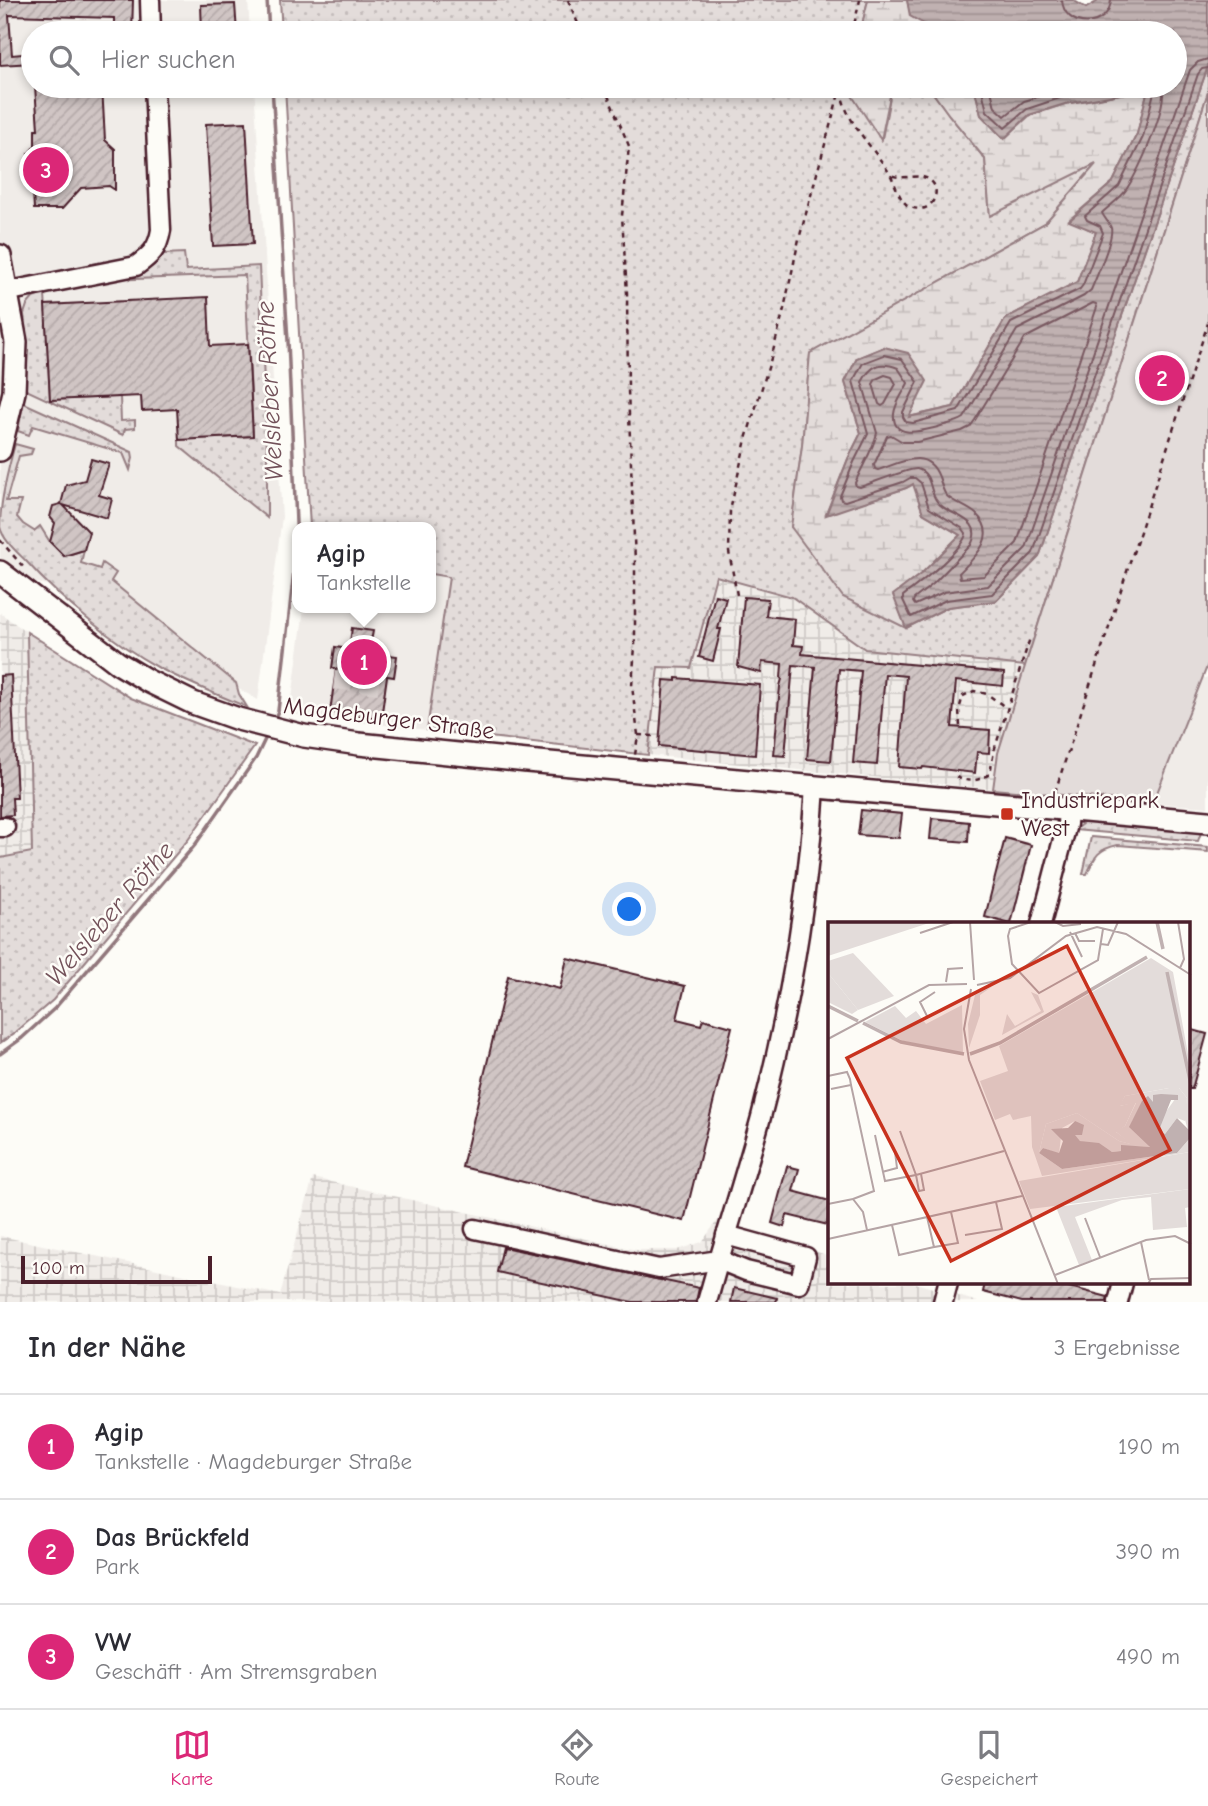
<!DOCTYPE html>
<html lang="de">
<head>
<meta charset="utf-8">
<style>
	:root { --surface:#fff; --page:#f7f7f7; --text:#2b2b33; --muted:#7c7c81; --line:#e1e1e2; --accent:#db2777 }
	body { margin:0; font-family:"Comic Neue",sans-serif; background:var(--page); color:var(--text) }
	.scale { position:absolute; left:21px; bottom:18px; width:191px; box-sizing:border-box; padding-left:7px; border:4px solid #4a1f2b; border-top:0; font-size:19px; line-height:24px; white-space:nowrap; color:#4a1f2b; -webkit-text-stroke:5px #fdfcf7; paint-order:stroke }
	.you { position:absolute; left:630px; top:910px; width:24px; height:24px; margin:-18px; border:5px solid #fff; border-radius:50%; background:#1a73e8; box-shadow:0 0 0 10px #1a73e833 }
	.badge { display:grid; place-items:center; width:46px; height:46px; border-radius:50%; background:var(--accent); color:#fff; font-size:23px; font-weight:700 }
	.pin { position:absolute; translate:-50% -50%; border:4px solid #fff; box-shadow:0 2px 7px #0006 }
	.popup { position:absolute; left:292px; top:522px; width:144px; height:91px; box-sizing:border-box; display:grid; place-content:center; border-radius:14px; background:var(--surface); filter:drop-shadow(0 2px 5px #0005); font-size:23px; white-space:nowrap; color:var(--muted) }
	.popup b { font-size:26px; color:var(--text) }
	.popup::after { content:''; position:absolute; left:50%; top:100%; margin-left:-14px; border:14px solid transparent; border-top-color:var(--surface) }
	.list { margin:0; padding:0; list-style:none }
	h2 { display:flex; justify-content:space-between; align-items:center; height:91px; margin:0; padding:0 28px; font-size:30px }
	h2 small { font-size:23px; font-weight:400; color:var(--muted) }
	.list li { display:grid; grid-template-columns:46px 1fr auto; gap:21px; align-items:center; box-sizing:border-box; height:105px; padding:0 28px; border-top:2px solid var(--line) }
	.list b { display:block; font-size:26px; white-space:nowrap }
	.list p { margin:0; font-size:23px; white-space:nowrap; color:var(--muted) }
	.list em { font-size:23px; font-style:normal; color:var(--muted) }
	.icon { flex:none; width:38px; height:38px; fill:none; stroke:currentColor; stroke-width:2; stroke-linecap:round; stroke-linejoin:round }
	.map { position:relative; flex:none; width:1208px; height:1302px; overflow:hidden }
	.search { position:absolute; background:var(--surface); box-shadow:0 4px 10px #0003; left:21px; right:21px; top:21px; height:77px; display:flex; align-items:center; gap:18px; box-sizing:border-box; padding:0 24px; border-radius:38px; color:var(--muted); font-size:26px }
	.sheet { height:406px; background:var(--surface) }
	nav { display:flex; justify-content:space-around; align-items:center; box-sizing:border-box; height:98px; border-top:2px solid var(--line); background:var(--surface); font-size:19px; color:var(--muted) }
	nav a { display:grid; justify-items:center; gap:4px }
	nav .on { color:var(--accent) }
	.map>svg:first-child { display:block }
	.built { fill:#f0ece8 }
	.industrial { fill:url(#industrial-grid) }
	.grass { fill:url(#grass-dots); stroke:#967e82; stroke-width:2 }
	.wetland { fill:url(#wetland-marsh); stroke:#967e82; stroke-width:2 }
	.garden { fill:#e3dcda; stroke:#967e82; stroke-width:2 }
	.water { fill:url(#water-rules); stroke:#91777b; stroke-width:2 }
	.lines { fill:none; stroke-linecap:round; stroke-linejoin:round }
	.shore { stroke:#795961; stroke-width:2 }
	.stream { stroke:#91777b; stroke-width:3.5 }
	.building { fill:url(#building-hatch); stroke:#4a1f2b; stroke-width:2 }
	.minor-tunnel { stroke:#d9d0ce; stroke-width:18; stroke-dasharray:18 9; stroke-linecap:butt }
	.minor-casing { stroke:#4a1f2b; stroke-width:23 }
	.major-casing { stroke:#4a1f2b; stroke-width:26 }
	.path { stroke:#4a1f2b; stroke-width:2.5; stroke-dasharray:5 5; stroke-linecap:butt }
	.minor { stroke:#fdfcf7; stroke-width:18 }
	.major { stroke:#fdfcf7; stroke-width:21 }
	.poi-dot { fill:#c8321e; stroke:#fdfcf7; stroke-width:2.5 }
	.labels { text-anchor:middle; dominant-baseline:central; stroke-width:5; stroke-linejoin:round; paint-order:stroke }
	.street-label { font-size:24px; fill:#4a1f2b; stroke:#fdfcf7 }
	.poi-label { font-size:24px; fill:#4a1f2b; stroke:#fdfcf7; text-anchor:start }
	.water-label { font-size:26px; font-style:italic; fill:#73525a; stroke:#fdfcf7 }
	.inset-river { fill:none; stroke:#c0b1b1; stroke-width:3.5 }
	.inset-road { fill:none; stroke:#b5a4a5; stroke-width:2 }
	.view { fill:#c8321e; fill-opacity:0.15; stroke:#c8321e; stroke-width:3.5 }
	.inset-edge { fill:none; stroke:#4a1f2b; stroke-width:3.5 }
</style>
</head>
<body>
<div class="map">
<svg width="1208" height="1302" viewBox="0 0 1208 1302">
	<defs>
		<pattern id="industrial-grid" width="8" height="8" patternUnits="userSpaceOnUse" patternTransform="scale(1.75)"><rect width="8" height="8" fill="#f0ece8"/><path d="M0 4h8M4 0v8" fill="none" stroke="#cfcac7"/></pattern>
		<pattern id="grass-dots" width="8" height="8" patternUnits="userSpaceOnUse" patternTransform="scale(1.75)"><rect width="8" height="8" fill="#e3dcda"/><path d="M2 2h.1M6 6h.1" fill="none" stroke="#c4bcbb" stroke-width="1.8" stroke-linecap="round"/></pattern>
		<pattern id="wetland-marsh" width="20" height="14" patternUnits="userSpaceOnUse" patternTransform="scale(1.75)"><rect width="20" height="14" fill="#e3dcda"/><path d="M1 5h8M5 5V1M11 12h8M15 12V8" fill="none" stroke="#c4bcbb"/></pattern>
		<pattern id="water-rules" width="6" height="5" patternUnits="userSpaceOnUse" patternTransform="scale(1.75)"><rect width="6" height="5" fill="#c0b1b1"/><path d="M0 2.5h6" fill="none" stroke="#9e8f90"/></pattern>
		<pattern id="building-hatch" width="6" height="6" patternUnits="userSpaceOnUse" patternTransform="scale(1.75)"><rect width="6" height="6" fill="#d0c5c4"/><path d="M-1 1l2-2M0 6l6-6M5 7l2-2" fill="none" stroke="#b4a9a9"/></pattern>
	</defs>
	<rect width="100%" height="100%" fill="#fdfcf7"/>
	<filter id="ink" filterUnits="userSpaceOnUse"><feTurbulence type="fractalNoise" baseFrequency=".0143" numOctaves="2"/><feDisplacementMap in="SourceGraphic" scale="14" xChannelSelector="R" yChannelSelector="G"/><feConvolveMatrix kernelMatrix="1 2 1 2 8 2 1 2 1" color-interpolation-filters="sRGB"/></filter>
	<g filter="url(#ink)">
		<g class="built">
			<polygon points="0,0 248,0 250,33 33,33 33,86 254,86 282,517 258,700 65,589 0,575"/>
			<polygon points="431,574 449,576 427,730 290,714 304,608 430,608"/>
			<polygon points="1203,678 1208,678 1208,807 1153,803"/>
		</g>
		<g class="industrial">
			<polygon points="716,576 792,597 865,649 1025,666 998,753 993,789 648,755 658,667 691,668"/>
			<polygon points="0,613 27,632 32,853 0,858"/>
			<polygon points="313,1178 636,1250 677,1250 702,1242 717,1221 830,1256 830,1283 916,1283 978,1302 0,1302 0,1236 280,1295"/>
		</g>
		<g class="grass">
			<polygon points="280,0 868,0 860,33 282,33"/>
			<polygon points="1208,66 1208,92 1025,666 865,649 792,597 716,576 691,668 658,667 648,755 427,730 449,577 431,574 430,527 310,527 285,86 848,86 848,88 882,139 892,86 928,86 949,115 985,159 990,215 1097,163 1045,223 810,354 802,446 791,527 906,628 948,607 996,601 1039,557"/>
			<polygon points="184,253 186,270 259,266 267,453 267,518 179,446 179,440 253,436 245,275 132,279 154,265 164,254"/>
			<polygon points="45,293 50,400 120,397 121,421 135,420 135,428 125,429 123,435 24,389 27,357 24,314 27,305 33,298"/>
			<polygon points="24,403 132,452 133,458 130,470 123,453 33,426 29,435 18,431 23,404"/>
			<path d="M15,444L33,449L31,454L19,456L6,501H21L17,517L23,524L34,531L40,526L50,542L64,556L84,550L81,563L100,569L102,563L116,573L111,581L236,683L239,694L247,707C218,695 188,683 159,668C112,642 62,601 26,561C17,552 3,540 0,527C0,501 8,469 15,444Z"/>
			<polygon points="27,632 131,698 255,746 188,840 53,1000 16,1032 0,1043 0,858 32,852"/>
			<polygon points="1086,821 1202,830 1198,841 1074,830"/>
			<path d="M1091,837L1208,847V852L1118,845C1098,849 1095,856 1087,874H1083Z"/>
		</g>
		<g class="wetland">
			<polygon points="868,0 907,0 911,16 940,33 860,33"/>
			<polygon points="848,86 892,86 881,140 847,88"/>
			<polygon points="928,86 974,86 981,115 1004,139 1029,116 1065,104 1148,89 1137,134 1113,182 1069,220 1096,232 1077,282 1006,318 953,407 908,417 908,354 884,347 857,358 845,382 861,433 848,459 826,514 906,488 914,484 923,513 960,535 922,573 894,595 906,628 843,597 791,527 802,446 810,353 1045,223 1096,164 990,216 985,159 949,115"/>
		</g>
		<polygon class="garden" points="1208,92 1208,664 1153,803 993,789 998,753 1025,666"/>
		<polygon class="water" points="907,0 1073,0 1086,8 1100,0 1208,0 1208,66 1039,557 996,601 948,607 906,628 893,595 922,573 960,535 923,513 913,484 906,488 826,515 848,459 861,433 845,382 857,358 884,347 908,353 927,381 909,417 953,407 1006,318 1077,282 1096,232 1069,221 1113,182 1137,134 1148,89 1065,104 1029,115 1004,139 981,115 974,86 1175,86 1175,33 940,33 910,16"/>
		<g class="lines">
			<g class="shore">
				<path d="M1062,0C1064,30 1109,30 1111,0"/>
				<polyline points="981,86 987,111 1005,128 1027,109 1063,97 1121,86"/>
				<polyline points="990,86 995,107 1005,116 1024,101 1074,86"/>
				<path d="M1153,86L1154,92L1143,137L1119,186L1085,216L1087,220L1100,226L1103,233L1083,285L1080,289L1011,323L958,411L913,423L906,422L903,417V412L918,382L902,359L884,355L863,363L853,381L868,434L854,462L840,496L841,500L845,501L903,482L910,478H915L921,483L929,508L962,528L966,533C965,549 917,585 903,596V600L911,617L946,600L992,594L1033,553L1198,74L1202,69L1208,68"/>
				<path d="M1163,86C1166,111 1140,169 1126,190C1120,199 1109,206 1102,213C1104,218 1109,222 1111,228C1114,238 1096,278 1091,290L1084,296L1017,330L964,418C956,423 947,424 938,427C924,430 892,441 894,414C895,403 904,392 908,383L898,368C880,361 871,365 862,382L877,433C873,450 862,466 855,483L856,486L860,487C870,484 909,468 917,469C932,473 929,490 936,500C946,517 986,516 971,545L933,584L914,599L913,602L915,605L944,592L988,586L1026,548L1190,70L1198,62L1208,59"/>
				<path d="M1093,303L1096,304L1097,307L1017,543L984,576L960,578L959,573C974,558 1000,536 976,514C968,507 957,504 948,497C942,492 942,484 939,477C927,446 900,463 878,470L875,469L874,465L887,436L891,435L903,442H917L962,431L970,427L975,420L1025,338Z"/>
				<polygon points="885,375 892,377 896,384 885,404 882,406 879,404 873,384 876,379"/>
			</g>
			<g class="stream">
				<polyline points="267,0 269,33"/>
				<polyline points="272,86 288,341 297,545 278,711 273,722"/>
				<polyline points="0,1054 22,1038 55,1008 195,845 256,758 267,735"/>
			</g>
		</g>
		<g class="building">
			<polygon points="0,0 133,0 132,33 114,33 114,18 9,15 12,55 33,53 33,63 0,65"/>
			<polygon points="235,4 237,33 202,33 201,5"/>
			<polygon points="35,86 102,86 105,140 115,149 115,190 109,186 81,188 62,209 34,209 32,174 29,171 28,154 35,146 35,129 38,129"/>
			<polygon points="246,122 253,244 213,246 206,124"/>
			<polygon points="208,297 210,346 248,344 253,436 179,440 177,409 142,411 141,396 50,400 45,305"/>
			<polygon points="91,459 109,464 99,495 112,499 107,518 63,505 89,532 84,550 64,556 50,542 55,523 50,517 53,506 61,504 66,485 85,480"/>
			<polygon points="715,595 726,598 718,629 721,629 713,661 699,657"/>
			<polygon points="744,597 768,599 766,616 795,619 793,645 803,646 802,654 1004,673 1003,686 956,681 952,727 990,730 989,753 977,752 975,773 923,767 922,769 899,767 906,676 885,674 877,765 853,763 861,671 839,669 831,761 807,759 815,667 793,665 785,756 774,755 780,686 782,679 781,678 782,664 762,662 761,673 738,667"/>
			<polygon points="352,628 373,631 369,652 397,656 394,677 387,676 381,719 330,712 336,669 332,668 335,647 349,649"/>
			<polygon points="11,675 17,798 12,798 13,815 0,816 0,676"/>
			<polygon points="676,678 760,685 755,755 659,746 664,680 676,681"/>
			<polygon points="861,810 902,814 899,838 858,835"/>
			<polygon points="932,818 969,822 968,842 930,839"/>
			<polygon points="1005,838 1031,845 1011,924 985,917"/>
			<polygon points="567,958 685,986 677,1019 701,1025 703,1019 732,1027 684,1221 462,1167 508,976 560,989"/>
			<polygon points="1189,1029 1207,1034 1192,1089 1189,1089"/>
			<polygon points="787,1166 799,1169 793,1191 830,1201 828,1225 787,1215 784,1227 772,1223"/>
			<polygon points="503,1247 699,1288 696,1302 632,1302 497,1272"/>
			<polygon points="985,1283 1054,1283 1108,1297 1107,1302 1022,1302 983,1292"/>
			<polygon points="734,1288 777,1298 776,1302 731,1302"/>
		</g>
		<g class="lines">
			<g class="minor-tunnel">
				<polyline points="350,643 370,646"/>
				<polyline points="334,680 386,686"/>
			</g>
			<defs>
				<g id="minor">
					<polyline points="150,0 151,33"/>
					<path d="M0,293L136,266C151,255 158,249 161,230L154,86"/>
					<polyline points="0,827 5,827"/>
					<polyline points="1041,924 1067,824 1068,809"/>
					<path d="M475,1229L659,1269L719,1260C733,1212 748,1165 761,1117C789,1010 808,898 815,787"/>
					<polyline points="707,1302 719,1260 746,1271 799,1284 806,1257 726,1235"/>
					<polyline points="943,1302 948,1283"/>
					<polyline points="1118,1302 1123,1283"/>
				</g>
				<g id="major">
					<polyline points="0,256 16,342 14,392 0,450"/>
					<polyline points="0,572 118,663 148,681 193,703 238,719 304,736 359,744 527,761 1208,822"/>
				</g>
			</defs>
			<use href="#minor" class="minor-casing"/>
			<use href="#major" class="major-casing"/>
			<g class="path">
				<polyline points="568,0 582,33"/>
				<polyline points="852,33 860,0"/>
				<polyline points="604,86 629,146 622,216 627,293 628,390 635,562 635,646 632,686 638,735 635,755"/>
				<path d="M840,90C842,97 844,104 847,111C857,133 877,153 890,174C895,183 898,196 905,203C909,208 919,210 925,208C935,204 940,189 931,181C920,171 904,182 889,174"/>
				<polyline points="0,540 25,569"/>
				<polyline points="737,595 729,552 730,511 746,439 772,355 784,309 799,239 841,86"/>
				<polyline points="960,726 959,710 963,696 974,691 987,694 1008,709"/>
				<polyline points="638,735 654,736"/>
				<path d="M956,777C969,783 978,781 990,774L994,751L1030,638"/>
				<polyline points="1055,792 1208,323"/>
			</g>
			<use href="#minor" class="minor"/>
			<use href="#major" class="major"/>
		</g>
	</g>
	<rect class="poi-dot" x="1000" y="807" width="14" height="14" rx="3.5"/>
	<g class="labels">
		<g class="street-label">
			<text transform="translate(389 718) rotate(7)">Magdeburger Straße</text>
		</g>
		<g class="poi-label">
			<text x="1021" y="800">Industriepark<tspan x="1021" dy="28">West</tspan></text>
		</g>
		<g class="water-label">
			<text transform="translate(270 391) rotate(-93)">Welsleber Röthe</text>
			<text transform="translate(110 914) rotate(-49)">Welsleber Röthe</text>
		</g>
	</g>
	<g transform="translate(828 922)">
		<rect width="362" height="362" fill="#fdfcf7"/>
		<path d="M323,36L345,50L362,143V230L214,254L204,225L203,194L185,198L182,192L167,198L152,159L180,149L171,124ZM341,166H351L359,176L356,194L362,216L349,231L234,247L211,231L218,202L249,191L291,219L306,223L288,210L297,204L308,180L292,184L297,174ZM0,51L30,88L24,92L0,80ZM165,64L152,73V93L141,126L140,102L147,73ZM203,70L210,73L216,90L174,113L179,92L187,104L213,89ZM134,83L135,131L75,119L37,100L67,84L78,96L88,89L98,102ZM362,267V285L357,286L359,305L325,308L323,275L294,278L247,295L264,338L251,343L228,285Z" fill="#e3dcda" fill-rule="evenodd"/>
		<path d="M25,31L66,74L30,88L0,51V39Z" fill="#e3dcda"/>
		<path d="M341,166H351L359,176L357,199L349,196L337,212L331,208L332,198L350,173L314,187L304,199L322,225L293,224L294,229L284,230L252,219L246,213L247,199L234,206L231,232L215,226L211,231L218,202L249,191L291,219L303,222L287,209L297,204L308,181L291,184L297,174Z" fill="#e3dcda"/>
		<path d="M0,0H104L0,34ZM362,230V267L202,287L191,259Z" fill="#e3dcda"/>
		<path d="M333,172L350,173V178H343L331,208L337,212L349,196L362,209V216L349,231L234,247L211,231L215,226L231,231L235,219L223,207L240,206L247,199L256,203L254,213H247L252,219L271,221L284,230L293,229V223L322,225L301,205L314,179L320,174L325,180V173Z" fill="#c0b1b1"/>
		<path class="inset-river" d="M329,0L335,27M339,50L363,163M0,84L30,99M35,101L73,120L136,132M142,132L172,121L319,35"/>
		<path class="inset-road" d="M142,0L146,58M203,0L182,7L180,14L184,42L211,71L270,38L275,7M227,0L235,4L253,2M350,0L356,37L352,46M242,10L254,35M92,11L125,0M247,11L251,19H267M273,22L280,23L290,0M118,60L120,47L135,46M149,63L182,56L238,14L269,5L298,12L363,53M143,67L136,107L141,138L230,362M100,96L92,80L107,70M0,117L101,63L139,62M0,154L19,150L22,157L23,163L3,167M23,163L46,269L25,277L35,290L39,308M72,209L88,253L176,229M47,213L57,259L88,253L91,269L96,268L93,252M54,250L69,246L67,230M0,282L25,277M99,295L106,325L130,321L123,290M257,296L272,335M64,303L71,333L106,325M137,313L174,307L168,280M0,317L194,274M313,320L321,358M227,353L318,318L347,314L363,322M320,362L323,357L363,356"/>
		<path class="view" d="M239,24L342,228L123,339L19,136Z"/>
		<rect width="362" height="362" class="inset-edge"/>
	</g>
</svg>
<div class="scale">100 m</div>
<div class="you"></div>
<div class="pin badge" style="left:364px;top:662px">1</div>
<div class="popup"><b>Agip</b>Tankstelle</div>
<div class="pin badge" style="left:1162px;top:378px">2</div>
<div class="pin badge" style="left:46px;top:170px">3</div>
<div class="search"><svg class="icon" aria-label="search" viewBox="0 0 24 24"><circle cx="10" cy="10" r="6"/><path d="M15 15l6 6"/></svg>Hier suchen</div>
</div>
<section class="sheet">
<h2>In der Nähe<small>3 Ergebnisse</small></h2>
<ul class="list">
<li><span class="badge">1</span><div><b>Agip</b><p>Tankstelle · Magdeburger Straße</p></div><em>190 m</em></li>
<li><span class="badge">2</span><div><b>Das Brückfeld</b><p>Park</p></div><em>390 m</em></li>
<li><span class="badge">3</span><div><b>VW</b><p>Geschäft · Am Stremsgraben</p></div><em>490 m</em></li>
</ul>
</section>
<nav>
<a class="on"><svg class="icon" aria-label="map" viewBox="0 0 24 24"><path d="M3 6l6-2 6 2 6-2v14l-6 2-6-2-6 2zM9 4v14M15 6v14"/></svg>Karte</a>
<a><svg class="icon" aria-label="directions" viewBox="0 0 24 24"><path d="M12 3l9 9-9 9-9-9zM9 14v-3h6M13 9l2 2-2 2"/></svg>Route</a>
<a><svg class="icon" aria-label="saved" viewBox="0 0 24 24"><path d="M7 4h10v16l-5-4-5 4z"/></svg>Gespeichert</a>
</nav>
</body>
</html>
